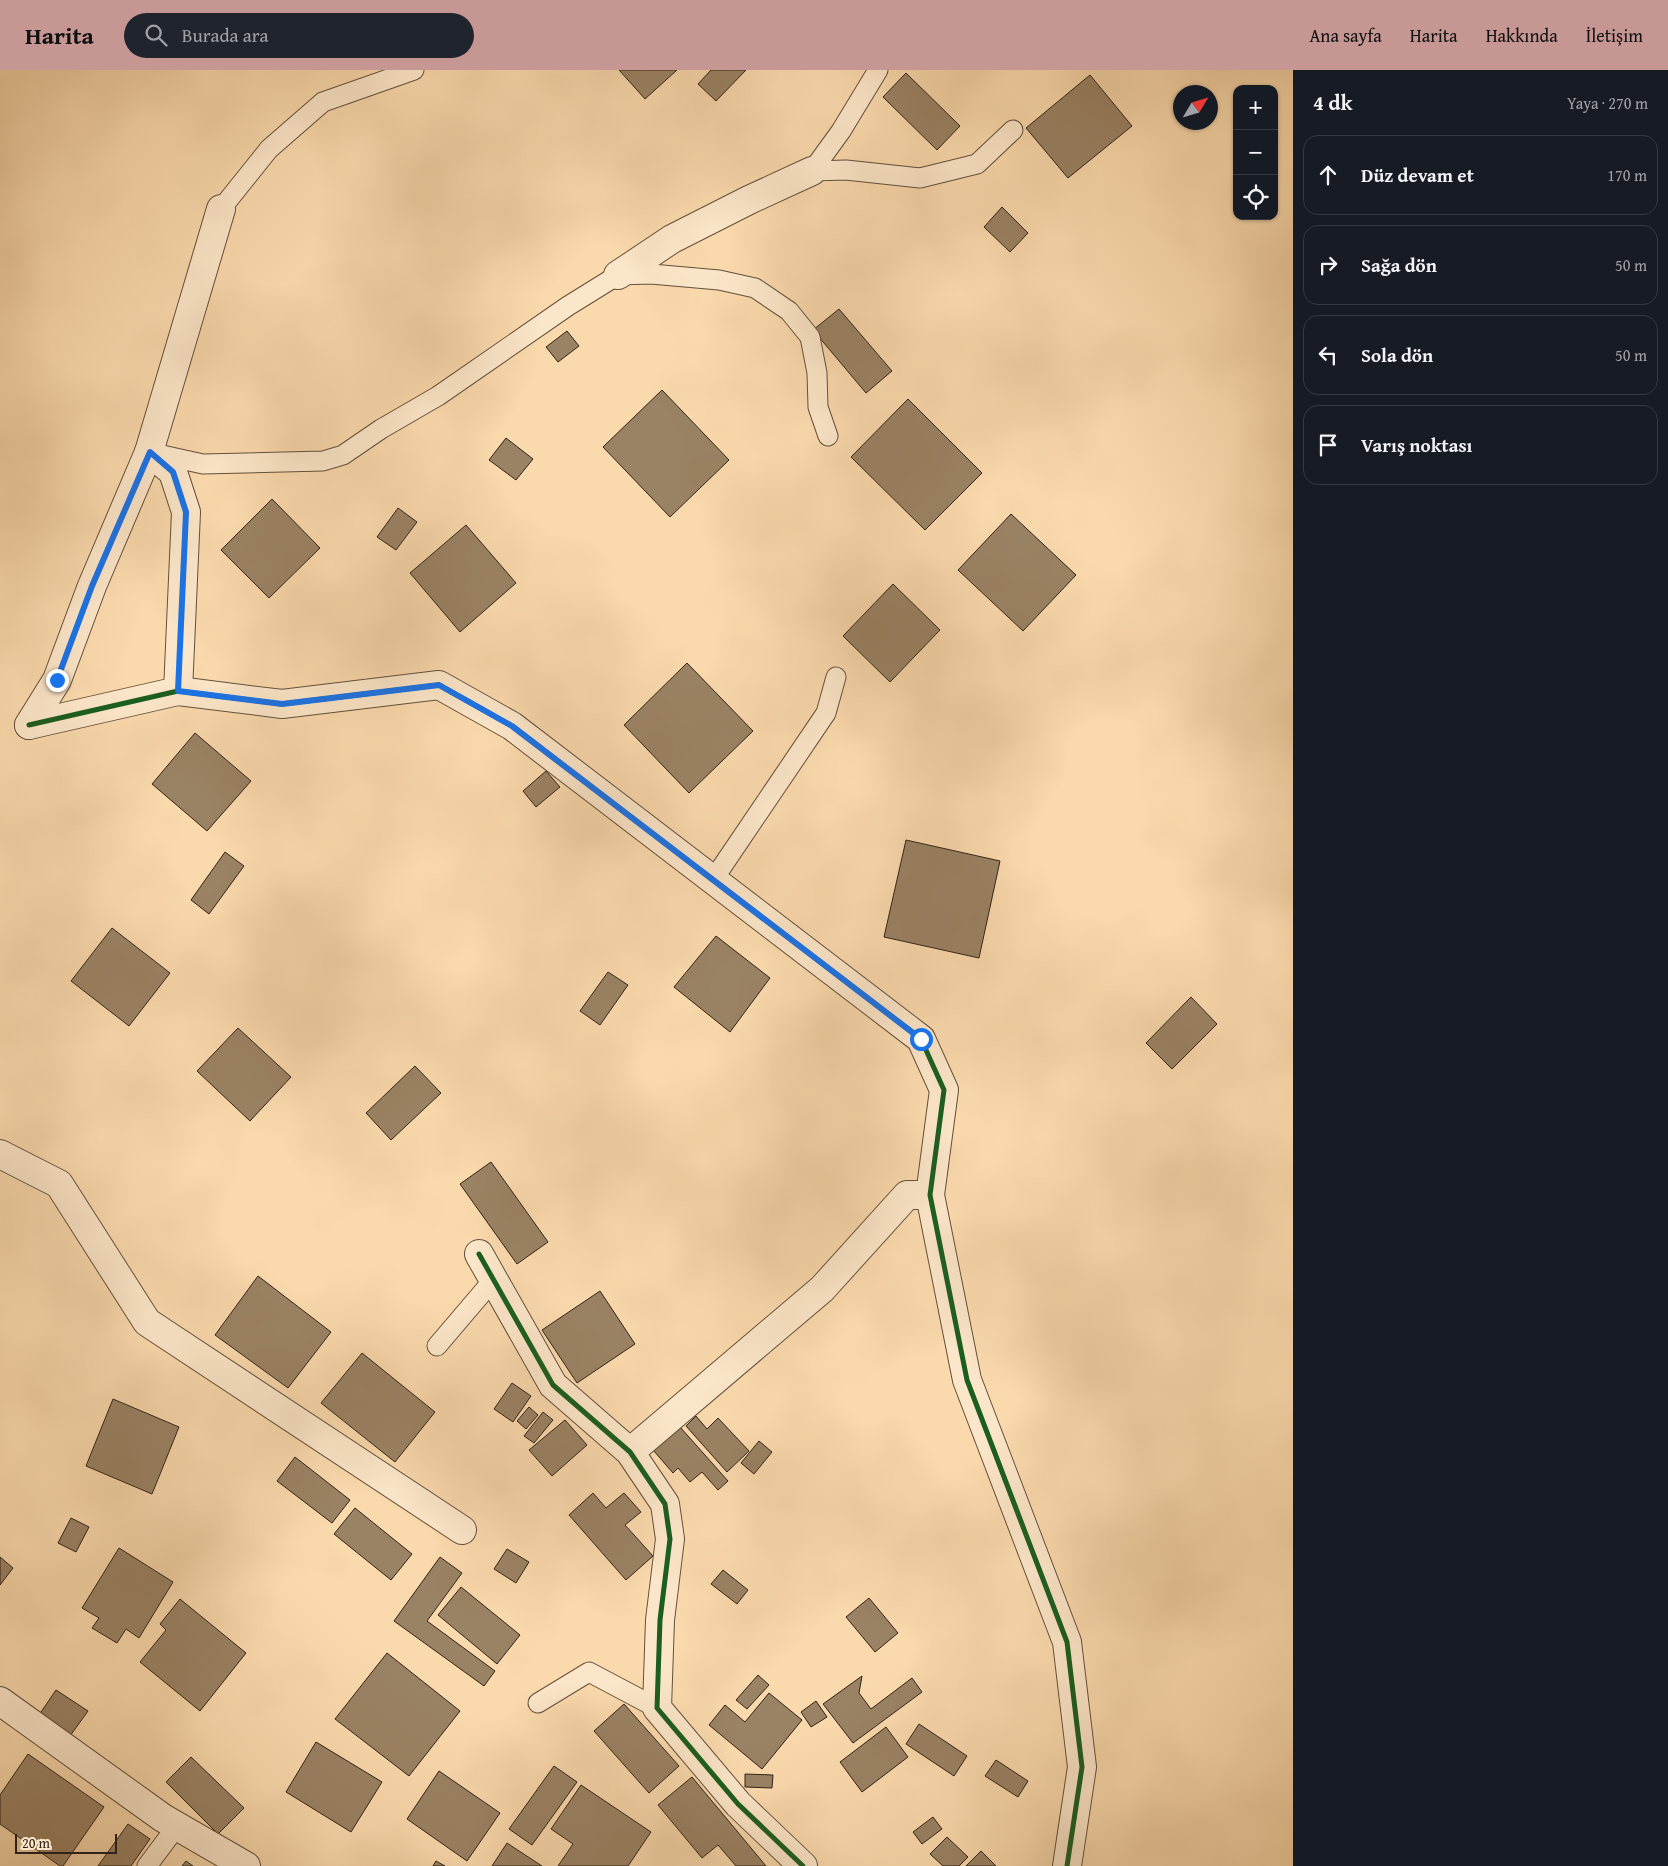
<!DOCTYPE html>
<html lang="tr">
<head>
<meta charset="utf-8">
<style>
	:root { --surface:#171b24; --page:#20242c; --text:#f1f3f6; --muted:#9ea1a6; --line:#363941; --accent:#c59692 }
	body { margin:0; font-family:"Gentium Book Plus",serif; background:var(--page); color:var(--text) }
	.controls { position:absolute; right:15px; top:15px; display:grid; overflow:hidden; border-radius:10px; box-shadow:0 1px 4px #0004 }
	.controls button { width:45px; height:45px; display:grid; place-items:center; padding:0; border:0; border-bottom:1px solid var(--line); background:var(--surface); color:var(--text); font:25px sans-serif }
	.compass { position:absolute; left:1173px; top:15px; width:45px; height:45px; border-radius:50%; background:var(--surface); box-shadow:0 1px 4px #0004; rotate:52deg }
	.scale { position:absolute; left:15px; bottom:12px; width:102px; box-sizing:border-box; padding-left:5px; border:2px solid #312317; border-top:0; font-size:14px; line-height:18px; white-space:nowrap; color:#312317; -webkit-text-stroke:4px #fce6c9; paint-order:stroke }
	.stop { position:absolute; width:15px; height:15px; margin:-11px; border:4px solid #1a73e8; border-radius:50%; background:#fff }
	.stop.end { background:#1a73e8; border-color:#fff; box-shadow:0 1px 5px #0008 }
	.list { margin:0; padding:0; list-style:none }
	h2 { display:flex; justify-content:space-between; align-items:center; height:65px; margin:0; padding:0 20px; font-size:21px }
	h2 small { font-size:16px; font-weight:400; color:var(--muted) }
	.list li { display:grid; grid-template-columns:32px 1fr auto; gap:15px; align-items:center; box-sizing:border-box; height:80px; margin:0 10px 10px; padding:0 10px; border:1px solid var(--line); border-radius:15px }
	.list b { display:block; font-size:19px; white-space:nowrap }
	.list em { font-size:16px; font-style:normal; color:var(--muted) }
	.icon { flex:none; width:28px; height:28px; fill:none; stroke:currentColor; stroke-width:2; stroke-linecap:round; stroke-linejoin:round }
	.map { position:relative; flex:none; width:1293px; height:1796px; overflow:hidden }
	header { display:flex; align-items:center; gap:30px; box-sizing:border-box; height:70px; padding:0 25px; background:var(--accent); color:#111 }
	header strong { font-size:24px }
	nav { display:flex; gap:28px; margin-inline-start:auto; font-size:18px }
	.search { width:350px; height:45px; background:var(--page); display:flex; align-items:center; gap:12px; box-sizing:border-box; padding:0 18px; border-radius:28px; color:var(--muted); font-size:19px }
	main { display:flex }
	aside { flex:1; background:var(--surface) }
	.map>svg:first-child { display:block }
	.building { fill:#9a8264; stroke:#312317 }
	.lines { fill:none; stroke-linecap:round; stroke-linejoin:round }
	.lane-casing { stroke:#63503c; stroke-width:21 }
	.street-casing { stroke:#63503c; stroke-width:30 }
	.lane { stroke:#fce6c9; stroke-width:19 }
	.street { stroke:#fce6c9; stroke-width:28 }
	.cycleway-casing { stroke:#fce6c9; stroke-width:8 }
	.cycleway { stroke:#1b5e20; stroke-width:5 }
	.route { stroke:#1a73e8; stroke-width:6 }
</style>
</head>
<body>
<header>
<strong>Harita</strong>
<div class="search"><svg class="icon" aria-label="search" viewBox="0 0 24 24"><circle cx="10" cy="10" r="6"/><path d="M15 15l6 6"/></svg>Burada ara</div>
<nav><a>Ana sayfa</a><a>Harita</a><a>Hakkında</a><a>İletişim</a></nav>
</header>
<main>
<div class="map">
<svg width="1293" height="1796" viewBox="0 0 1293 1796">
	<rect width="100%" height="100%" fill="#fad9ac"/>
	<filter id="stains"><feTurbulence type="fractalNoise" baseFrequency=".004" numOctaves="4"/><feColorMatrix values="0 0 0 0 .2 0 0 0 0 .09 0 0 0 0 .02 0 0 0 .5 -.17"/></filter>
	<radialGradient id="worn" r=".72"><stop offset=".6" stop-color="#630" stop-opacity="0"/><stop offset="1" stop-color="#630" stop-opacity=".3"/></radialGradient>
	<g class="building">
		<polygon points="619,0 677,0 645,29"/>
		<polygon points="711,0 746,0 716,31 698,14"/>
		<polygon points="906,3 960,56 937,80 883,27"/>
		<polygon points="1090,5 1132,56 1068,108 1026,58"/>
		<polygon points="1002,137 1028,163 1010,182 984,157"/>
		<polygon points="839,239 892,301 866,323 813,260"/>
		<polygon points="567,261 579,276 558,292 546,277"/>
		<polygon points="662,320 729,390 670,447 603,377"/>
		<polygon points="908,329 982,403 925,460 851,387"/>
		<polygon points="506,368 533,389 516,410 489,390"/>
		<polygon points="272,429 320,478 269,528 221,480"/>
		<polygon points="398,438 417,452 396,480 377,467"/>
		<polygon points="1011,444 1076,505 1023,561 958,500"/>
		<polygon points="466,455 516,513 460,562 410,503"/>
		<polygon points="893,514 940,560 890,612 843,566"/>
		<polygon points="687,593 753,661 689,723 624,655"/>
		<polygon points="195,663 251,711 207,761 152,714"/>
		<polygon points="546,701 560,717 536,737 523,721"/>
		<polygon points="906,770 1000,791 979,888 884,867"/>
		<polygon points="225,782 244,796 209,844 191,830"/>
		<polygon points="112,858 170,903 129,956 71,911"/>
		<polygon points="716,866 770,908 730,962 674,917"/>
		<polygon points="608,902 628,915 600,955 580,941"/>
		<polygon points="1191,927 1217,954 1172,999 1146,973"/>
		<polygon points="238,958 291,1007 250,1051 197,1001"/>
		<polygon points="415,996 441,1023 391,1070 366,1043"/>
		<polygon points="491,1092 548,1172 517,1194 460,1114"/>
		<polygon points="258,1206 331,1262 288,1318 215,1265"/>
		<polygon points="600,1221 635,1274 577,1313 542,1260"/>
		<polygon points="362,1283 435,1342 395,1392 321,1333"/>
		<polygon points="512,1313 531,1326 513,1352 494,1339"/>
		<polygon points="113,1329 179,1357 152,1424 86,1396"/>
		<polygon points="529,1337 538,1345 526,1359 517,1351"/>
		<polygon points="543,1342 553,1350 534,1373 524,1366"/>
		<polygon points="696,1346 707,1359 718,1348 749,1381 727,1402 686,1356"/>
		<polygon points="565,1350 587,1375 552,1406 529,1380"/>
		<polygon points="680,1357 728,1411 718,1420 702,1402 690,1412 678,1398 673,1403 653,1380"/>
		<polygon points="759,1371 772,1382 754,1404 741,1393"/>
		<polygon points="295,1387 350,1430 332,1453 277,1411"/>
		<polygon points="593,1423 606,1438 624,1423 641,1442 625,1455 653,1486 626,1510 569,1445"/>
		<polygon points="355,1438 412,1484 391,1510 334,1464"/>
		<polygon points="71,1448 89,1457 76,1482 58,1473"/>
		<polygon points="119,1478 173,1512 139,1568 126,1559 117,1573 92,1558 99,1548 82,1538"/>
		<polygon points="507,1479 529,1492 516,1513 494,1499"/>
		<polygon points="0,1487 13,1498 0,1515"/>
		<polygon points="440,1487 462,1503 427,1551 495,1601 484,1616 394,1551"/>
		<polygon points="723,1500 748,1520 737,1534 711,1514"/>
		<polygon points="461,1517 520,1565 497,1594 438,1545"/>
		<polygon points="869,1528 898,1563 875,1582 846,1547"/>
		<polygon points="180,1529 246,1583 200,1641 140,1592 166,1560 160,1554"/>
		<polygon points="387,1583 460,1641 409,1706 335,1649"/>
		<polygon points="758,1605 769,1615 747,1639 736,1630"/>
		<polygon points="862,1606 859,1623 871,1639 912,1608 922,1622 853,1673 823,1634"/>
		<polygon points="56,1620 88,1641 70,1666 39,1645"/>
		<polygon points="769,1623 802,1650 762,1699 709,1655 725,1635 745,1652"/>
		<polygon points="816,1631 827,1647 811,1657 801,1642"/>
		<polygon points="624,1634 679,1696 649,1723 594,1661"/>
		<polygon points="919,1654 967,1686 954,1706 906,1674"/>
		<polygon points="886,1657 908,1687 862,1722 840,1692"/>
		<polygon points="316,1672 382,1712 351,1762 286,1722"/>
		<polygon points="28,1684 104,1737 63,1796 60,1796 0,1754 0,1725"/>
		<polygon points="191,1687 244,1738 218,1764 166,1712"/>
		<polygon points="996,1690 1028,1711 1018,1727 985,1706"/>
		<polygon points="554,1696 577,1712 532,1775 509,1759"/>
		<polygon points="439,1701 500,1743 467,1791 407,1749"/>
		<polygon points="745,1704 773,1705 772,1718 745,1717"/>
		<polygon points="692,1707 766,1796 736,1796 718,1775 702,1788 658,1735"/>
		<polygon points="581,1715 651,1762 628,1796 558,1796 573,1774 551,1759"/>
		<polygon points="933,1747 942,1759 922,1774 913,1762"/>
		<polygon points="128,1754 150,1769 131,1796 98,1796"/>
		<polygon points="947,1767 968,1787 959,1796 943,1796 930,1784"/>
		<polygon points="507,1773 542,1796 492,1796"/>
		<polygon points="981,1781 996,1796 966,1796"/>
		<polygon points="186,1791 193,1796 182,1796"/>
		<polygon points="436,1791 445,1796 433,1796"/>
	</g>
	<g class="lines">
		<defs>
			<g id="lane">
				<polyline points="812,101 846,100 920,108 977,94 1013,60"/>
				<polyline points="812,101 841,61 878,0"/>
				<polyline points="221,139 269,79 323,32 414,0"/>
				<polyline points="153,383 203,394 323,391 343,385 381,359 438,326 568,236 618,205 651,204 719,210 755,218 789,241 810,267 817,303 818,337 828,366"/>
				<polyline points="713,810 826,643 836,607"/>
				<polyline points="437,1276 494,1209"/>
				<polyline points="538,1633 589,1602 657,1638"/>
				<polyline points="147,1796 177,1756"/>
			</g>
			<g id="street">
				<polyline points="618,205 672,169 749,130 812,101"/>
				<polyline points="178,621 186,442 173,402 149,382 221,139"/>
				<polyline points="29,655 178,621 282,634 439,615 512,656 921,969 944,1020 930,1125 967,1310 1067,1572 1082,1697 1067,1796"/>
				<polyline points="29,655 57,610 92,516 149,382"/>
				<polyline points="0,1084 59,1114 147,1252 462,1460"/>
				<polyline points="479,1184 553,1315 630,1382 665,1434 670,1469 660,1550 657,1638 738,1734 803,1796"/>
				<polyline points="630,1382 822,1219 907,1125 930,1125"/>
				<polyline points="0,1631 163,1748 246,1796"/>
			</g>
		</defs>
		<use href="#lane" class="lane-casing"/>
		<use href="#street" class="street-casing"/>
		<use href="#lane" class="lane"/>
		<use href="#street" class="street"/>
		<defs>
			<g id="cycleway">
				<polyline points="29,655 178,621 282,634 439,615 512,656 921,969 944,1020 930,1125 967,1310 1067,1572 1082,1697 1067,1796"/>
				<polyline points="479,1184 553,1315 630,1382 665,1434 670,1469 660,1550 657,1638 738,1734 803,1796"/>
			</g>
		</defs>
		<use href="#cycleway" class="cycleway-casing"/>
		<use href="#cycleway" class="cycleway"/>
	</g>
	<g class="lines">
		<polyline class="route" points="57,610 92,516 150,382 173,402 186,442 178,621 282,634 439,615 512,656 921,969"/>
	</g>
	<rect width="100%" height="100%" filter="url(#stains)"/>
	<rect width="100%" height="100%" fill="url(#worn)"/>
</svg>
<div class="controls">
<button>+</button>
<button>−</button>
<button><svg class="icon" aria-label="locate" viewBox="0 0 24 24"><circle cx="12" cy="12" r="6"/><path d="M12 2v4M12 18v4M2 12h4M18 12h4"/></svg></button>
</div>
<svg class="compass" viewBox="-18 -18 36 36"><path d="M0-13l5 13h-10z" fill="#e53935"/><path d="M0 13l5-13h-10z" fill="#9ea1a6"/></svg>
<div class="scale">20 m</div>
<div class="stop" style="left:921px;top:969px"></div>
<div class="stop end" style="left:57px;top:610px"></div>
</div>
<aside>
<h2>4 dk<small>Yaya · 270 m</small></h2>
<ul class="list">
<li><svg class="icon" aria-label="ahead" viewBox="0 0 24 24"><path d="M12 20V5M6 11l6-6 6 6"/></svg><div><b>Düz devam et</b></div><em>170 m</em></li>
<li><svg class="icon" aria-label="right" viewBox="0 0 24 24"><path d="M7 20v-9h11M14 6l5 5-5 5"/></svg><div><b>Sağa dön</b></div><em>50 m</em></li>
<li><svg class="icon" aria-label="left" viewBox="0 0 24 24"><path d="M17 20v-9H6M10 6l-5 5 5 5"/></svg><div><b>Sola dön</b></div><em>50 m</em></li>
<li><svg class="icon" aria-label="arrive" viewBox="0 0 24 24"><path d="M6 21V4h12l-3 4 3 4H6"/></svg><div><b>Varış noktası</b></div></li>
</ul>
</aside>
</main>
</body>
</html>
